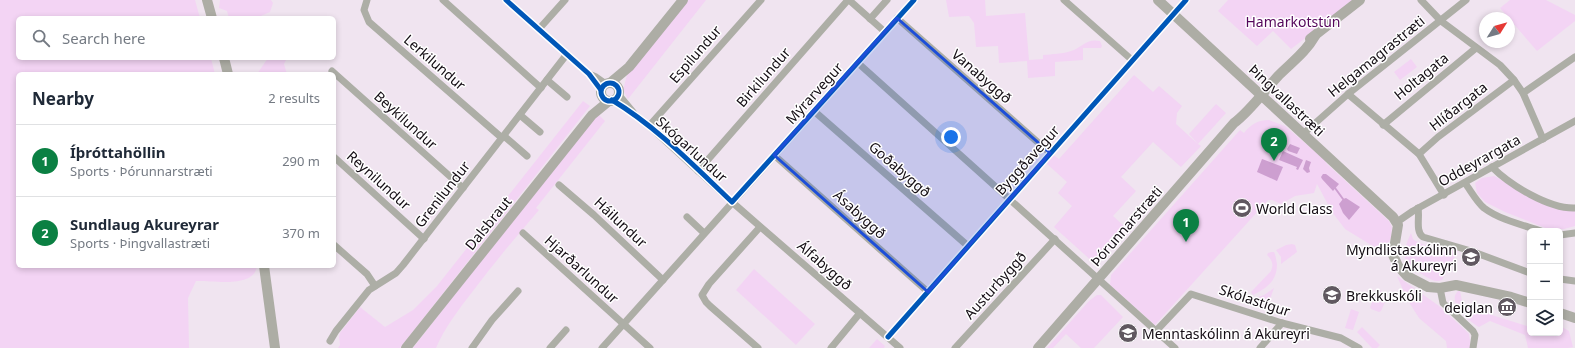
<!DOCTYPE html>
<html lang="en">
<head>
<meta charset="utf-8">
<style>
	:root { --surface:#fff; --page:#f6f6f7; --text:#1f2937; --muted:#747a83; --line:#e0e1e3; --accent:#0b8043 }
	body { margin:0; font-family:"Noto Sans",sans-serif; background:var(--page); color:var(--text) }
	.controls { position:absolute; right:12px; bottom:12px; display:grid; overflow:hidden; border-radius:6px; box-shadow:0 2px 6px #0003 }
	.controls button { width:36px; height:36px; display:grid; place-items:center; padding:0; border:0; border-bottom:1px solid var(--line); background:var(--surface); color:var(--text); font:20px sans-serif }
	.compass { position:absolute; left:1479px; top:12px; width:36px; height:36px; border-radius:50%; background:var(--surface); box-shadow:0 2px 6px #0003; rotate:53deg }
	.you { position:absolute; left:951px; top:137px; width:14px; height:14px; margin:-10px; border:3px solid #fff; border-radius:50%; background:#1a73e8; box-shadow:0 0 0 6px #1a73e833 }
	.badge { display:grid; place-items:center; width:26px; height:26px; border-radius:50%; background:var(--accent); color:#fff; font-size:13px; font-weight:700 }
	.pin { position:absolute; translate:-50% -33px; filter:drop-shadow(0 1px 2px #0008) }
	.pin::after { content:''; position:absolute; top:21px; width:14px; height:12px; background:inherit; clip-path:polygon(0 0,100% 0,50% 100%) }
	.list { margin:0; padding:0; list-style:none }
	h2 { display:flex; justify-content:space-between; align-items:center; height:52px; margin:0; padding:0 16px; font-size:17px }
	h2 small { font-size:13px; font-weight:400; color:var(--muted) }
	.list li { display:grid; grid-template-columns:26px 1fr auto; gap:12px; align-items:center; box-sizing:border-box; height:72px; padding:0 16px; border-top:1px solid var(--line) }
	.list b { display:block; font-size:15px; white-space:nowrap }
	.list p { margin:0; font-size:13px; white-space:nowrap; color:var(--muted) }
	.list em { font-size:13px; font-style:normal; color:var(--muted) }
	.icon { flex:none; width:22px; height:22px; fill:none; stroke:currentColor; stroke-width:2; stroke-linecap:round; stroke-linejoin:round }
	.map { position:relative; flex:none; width:1575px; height:348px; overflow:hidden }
	.search { position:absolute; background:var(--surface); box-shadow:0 2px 6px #0003; left:16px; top:16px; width:320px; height:44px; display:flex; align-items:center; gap:10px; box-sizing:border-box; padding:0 14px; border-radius:6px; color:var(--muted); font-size:15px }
	.panel { position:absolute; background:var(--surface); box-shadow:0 2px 6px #0003; left:16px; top:72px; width:320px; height:196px; border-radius:6px }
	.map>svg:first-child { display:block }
	.green { fill:#f3d4f4 }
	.water { fill:#cd9fd0 }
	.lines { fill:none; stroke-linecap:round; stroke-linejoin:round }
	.stream { stroke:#cd9fd0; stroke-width:2 }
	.street { stroke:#adaea6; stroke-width:7 }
	.secondary { stroke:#adada5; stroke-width:10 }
	.cycleway-casing { stroke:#fff; stroke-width:8 }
	.cycleway { stroke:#0057b8; stroke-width:5 }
	.marked { fill:#1d4ed8; fill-opacity:0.2; stroke:#1d4ed8; stroke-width:3; stroke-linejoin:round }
	.labels { text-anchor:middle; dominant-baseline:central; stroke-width:3; stroke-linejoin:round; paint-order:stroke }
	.park-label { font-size:14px; fill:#54065b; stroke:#fff }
	.street-label { font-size:14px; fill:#130c13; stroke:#fff }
	.poi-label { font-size:14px; fill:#130c13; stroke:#fff; text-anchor:start }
</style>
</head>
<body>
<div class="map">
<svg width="1575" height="348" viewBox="0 0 1575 348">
	<rect width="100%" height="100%" fill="#f0e4f0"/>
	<g class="green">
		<path d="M0,0H195L200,18H18V58H211L215,74H18V266H257C254,289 211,280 196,281L188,298L189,348H0Z"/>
		<polygon points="220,0 271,0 273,3 270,12 256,18 229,18 227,11 219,8"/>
		<polygon points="686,0 706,0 628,99 623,90 627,75"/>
		<path d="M946,0H985L986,16L1025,13L1029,60L1043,59V55C1052,54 1063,54 1071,51C1083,47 1086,38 1100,41L1102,46L1101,48H1083V60L1055,62V76L1028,78L1027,61L999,63L998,46L976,47L974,23L969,16L949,17Z"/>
		<polygon points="1228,0 1355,0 1291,49 1273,31 1257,46 1218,11"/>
		<polygon points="1510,0 1546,0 1575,15 1575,21 1537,51 1500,8"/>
		<polygon points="268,58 287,58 284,64 287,74 257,74"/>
		<polygon points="1411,59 1417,67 1400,80 1394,72"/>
		<polygon points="1134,75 1153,92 1159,86 1182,106 1177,113 1176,124 1198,144 1189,134 1216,104 1226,113 1198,144 1201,146 1181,167 1153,142 1121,177 1136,191 1113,216 1126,228 1094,263 1054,227 1072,206 1058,193 1067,182 1046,163 1053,155 1059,159"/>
		<polygon points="583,101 590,106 400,348 338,348 340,345 339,337 340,333 360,307 385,327 413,310 437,286"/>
		<path d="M596,112L605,121L536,208L539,210C516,237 494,263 473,291C459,309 445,327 436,348H413Z"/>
		<path d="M1269,120L1285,126L1324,159L1327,164L1389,221L1392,227L1391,237L1388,245L1380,249L1376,248L1345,229L1332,212L1317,184L1314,193L1295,196L1281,204L1272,200H1268L1155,325L1110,285L1111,275L1240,130L1244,133C1251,124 1258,120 1269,120Z"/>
		<polygon points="1494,176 1521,190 1575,210 1575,226 1564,229 1548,229 1505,212 1485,202 1477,193 1475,183 1482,178"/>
		<path d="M1411,233C1412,235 1412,237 1413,239C1416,243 1443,251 1448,253L1452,247L1459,250L1442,280C1440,281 1438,281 1436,281C1428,280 1408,265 1405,258C1403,250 1408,240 1411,233Z"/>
		<polygon points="1292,244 1295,245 1297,252 1281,264 1281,257 1276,250 1286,245"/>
		<path d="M1271,252H1274C1276,256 1276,260 1277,264C1277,281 1267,288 1253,295L1251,292L1271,271C1274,264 1272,260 1267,255L1268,253Z"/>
		<polygon points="754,269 815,324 796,345 736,290"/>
		<polygon points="1397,276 1439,306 1464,329 1469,334 1471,348 1447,348 1446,341 1419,318 1407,299"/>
		<polygon points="1274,288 1269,302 1256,298 1264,295"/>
		<polygon points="1379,290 1387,293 1388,295 1381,311 1379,312 1371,309 1370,307 1377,291"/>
		<path d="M1458,291H1460L1463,306L1530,327V333H1560V326L1569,331L1573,347L1568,348H1528L1525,335L1490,321L1479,327C1470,322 1446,302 1458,291Z"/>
		<polygon points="1097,295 1101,295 1123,317 1094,348 1081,348 1066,334 1053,348 1047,348 1089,301"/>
		<polygon points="1351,309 1359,312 1353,330 1345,328"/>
		<polygon points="1362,327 1380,345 1377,348 1372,348 1357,332"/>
		<polygon points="877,339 885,346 884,348 869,348"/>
	</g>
	<g class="water">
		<polygon points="1290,144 1300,148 1297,154 1288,151 1287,149"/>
		<polygon points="1283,151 1303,160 1298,170 1296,169 1297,167 1279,160"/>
		<polygon points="1262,159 1283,167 1277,181 1257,172"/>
		<polygon points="1306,160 1311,162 1309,168 1310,172 1307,173 1303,169"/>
		<polygon points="1323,174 1326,174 1339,184 1333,191 1322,179 1321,177"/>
		<polygon points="1346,198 1360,207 1349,220 1343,213 1339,204 1343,199"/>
	</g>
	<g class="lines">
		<polyline class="stream" points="1335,188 1343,199"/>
		<g class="street">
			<polyline points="367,0 364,10 369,22 502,138"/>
			<polyline points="443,0 541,88"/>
			<polyline points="506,0 589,74 601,90"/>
			<polyline points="849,0 885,32"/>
			<polyline points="1064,0 1132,60"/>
			<polyline points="1421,0 1441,21 1500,65 1514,80 1523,93 1543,139"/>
			<polyline points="897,18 1050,153"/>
			<polyline points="870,19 887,0"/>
			<polyline points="539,29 565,0"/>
			<polyline points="858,63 1175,348"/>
			<polyline points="332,71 463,188"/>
			<polyline points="589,74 596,77 606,84"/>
			<polyline points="547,80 567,97"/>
			<polyline points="1523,93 1575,57"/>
			<polyline points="618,94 633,112"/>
			<polyline points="1348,94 1419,154 1444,195"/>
			<polyline points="612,100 634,114 649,126 732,202 900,348"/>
			<polyline points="814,111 968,246"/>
			<polyline points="520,115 540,132"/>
			<polyline points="1383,125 1476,48"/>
			<polyline points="649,126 761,0"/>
			<polyline points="1303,134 1348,94 1466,0"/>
			<polyline points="504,136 527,156"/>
			<polyline points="1419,154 1438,137 1514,80"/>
			<polyline points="774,155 928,292"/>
			<polyline points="334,157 424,239"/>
			<path d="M1492,167C1510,185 1549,209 1575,208"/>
			<polyline points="698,171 848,0"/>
			<path d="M1465,183C1471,191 1476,201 1484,208C1500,220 1523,225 1541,231"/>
			<polyline points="559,185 594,215 663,280"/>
			<path d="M1418,208C1420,217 1415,231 1423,237L1471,251L1530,273"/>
			<polyline points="687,217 704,233"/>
			<polyline points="1397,222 1413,211 1575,121"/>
			<polyline points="523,233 650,348"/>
			<polyline points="1560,235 1575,233"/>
			<polyline points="334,245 367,274 375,286"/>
			<polyline points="1560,279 1575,281"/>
			<polyline points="1440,288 1443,303 1473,331 1475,335 1473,348"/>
			<polyline points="1156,331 1191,294 1282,323 1341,338 1359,348"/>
			<polyline points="888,337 1186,0"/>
			<polyline points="330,341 336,331 369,290 396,273 403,265 567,54"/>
			<polyline points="472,348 492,320 518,291"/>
			<polyline points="550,348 566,330"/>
			<polyline points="602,348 914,0"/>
			<polyline points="758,348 710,306 706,302 702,295 709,284 760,227"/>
			<polyline points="831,348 860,313"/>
			<polyline points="955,348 1055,239"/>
			<polyline points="1260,348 1282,323"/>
		</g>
		<g class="secondary">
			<polyline points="207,0 212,18"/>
			<polyline points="1158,0 1393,217 1398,225 1393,255 1398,266 1407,276 1428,287 1440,288 1456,285 1511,297 1530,303"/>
			<polyline points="1310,39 1360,0"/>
			<polyline points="224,58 228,74"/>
			<polyline points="610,83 629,67 683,0"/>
			<circle cx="610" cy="92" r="9"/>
			<polyline points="264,266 275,348"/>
			<polyline points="1560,313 1575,318"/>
			<polyline points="406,348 592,115 609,101"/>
			<path d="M1038,348L1234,123C1251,110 1264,91 1279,75C1292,62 1306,52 1315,36"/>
		</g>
		<defs>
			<g id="cycleway">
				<polyline points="506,0 589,74 601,90"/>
				<circle cx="610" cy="92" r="9"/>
				<path d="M612,100C657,127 694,166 732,202L914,0"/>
				<polyline points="888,337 1186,0"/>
			</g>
		</defs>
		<use href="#cycleway" class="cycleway-casing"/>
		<use href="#cycleway" class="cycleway"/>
	</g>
	<path class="marked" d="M897,18L1050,153L928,292L774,155Z"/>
	<defs>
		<symbol id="stadium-disc" viewBox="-11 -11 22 22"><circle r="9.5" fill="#605860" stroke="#fff"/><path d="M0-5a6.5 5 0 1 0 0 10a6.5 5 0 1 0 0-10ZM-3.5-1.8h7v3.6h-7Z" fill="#fff"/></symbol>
		<symbol id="school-disc" viewBox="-11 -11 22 22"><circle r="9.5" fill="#605860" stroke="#fff"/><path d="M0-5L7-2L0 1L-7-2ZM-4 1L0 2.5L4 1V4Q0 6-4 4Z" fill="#fff"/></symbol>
		<symbol id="museum-disc" viewBox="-11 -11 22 22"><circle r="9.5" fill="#605860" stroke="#fff"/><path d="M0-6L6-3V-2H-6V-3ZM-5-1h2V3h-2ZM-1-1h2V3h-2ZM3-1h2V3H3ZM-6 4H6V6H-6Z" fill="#fff"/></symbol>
		<symbol id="university-disc" viewBox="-11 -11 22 22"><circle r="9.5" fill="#605860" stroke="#fff"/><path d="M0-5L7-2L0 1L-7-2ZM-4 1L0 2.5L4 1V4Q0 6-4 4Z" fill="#fff"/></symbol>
	</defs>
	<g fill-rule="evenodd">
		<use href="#stadium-disc" x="1231" y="197" width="22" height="22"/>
		<use href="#school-disc" x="1460" y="246" width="22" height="22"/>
		<use href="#school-disc" x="1321" y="284" width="22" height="22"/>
		<use href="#museum-disc" x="1496" y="296" width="22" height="22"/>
		<use href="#university-disc" x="1117" y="322" width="22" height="22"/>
	</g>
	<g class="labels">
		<g class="park-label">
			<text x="1293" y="21">Hamarkotstún</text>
		</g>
		<g class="street-label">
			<text transform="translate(695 54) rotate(-49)">Espilundur</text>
			<text transform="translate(1376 56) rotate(-39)">Helgamagrastræti</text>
			<text transform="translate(435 62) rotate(41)">Lerkilundur</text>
			<text transform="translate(982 76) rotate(41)">Vanabyggð</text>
			<text transform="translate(1421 76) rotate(-39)">Holtagata</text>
			<text transform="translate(763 77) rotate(-49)">Birkilundur</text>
			<text transform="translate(814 93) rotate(-48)">Mýrarvegur</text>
			<text transform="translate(1287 100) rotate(43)">Þingvallastræti</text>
			<text transform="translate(1458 106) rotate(-38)">Hlíðargata</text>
			<text transform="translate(406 120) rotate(42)">Beykilundur</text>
			<text transform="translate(692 149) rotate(42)">Skógarlundur</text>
			<text transform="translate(1027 160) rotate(-48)">Byggðavegur</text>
			<text transform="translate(1479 160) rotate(-29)">Oddeyrargata</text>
			<text transform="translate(900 169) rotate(41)">Goðabyggð</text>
			<text transform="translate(379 180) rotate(42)">Reynilundur</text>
			<text transform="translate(442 194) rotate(-52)">Grenilundur</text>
			<text transform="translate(860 214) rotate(42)">Ásabyggð</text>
			<text transform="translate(621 222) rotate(43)">Háilundur</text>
			<text transform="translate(488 223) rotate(-51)">Dalsbraut</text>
			<text transform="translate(1126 226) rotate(-49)">Þórunnarstræti</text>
			<text transform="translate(825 265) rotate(41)">Álfabyggð</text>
			<text transform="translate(582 269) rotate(42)">Hjarðarlundur</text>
			<text transform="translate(995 285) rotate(-48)">Austurbyggð</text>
			<text transform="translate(1255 300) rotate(18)">Skólastígur</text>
		</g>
		<g class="poi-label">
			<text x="1256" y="208">World Class</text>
			<text x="1457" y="249" text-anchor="end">Myndlistaskólinn<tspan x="1457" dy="16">á Akureyri</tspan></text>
			<text x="1346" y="295">Brekkuskóli</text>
			<text x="1493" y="307" text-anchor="end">deiglan</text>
			<text x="1142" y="333">Menntaskólinn á Akureyri</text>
		</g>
	</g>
</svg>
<div class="controls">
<button>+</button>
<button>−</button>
<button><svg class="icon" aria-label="layers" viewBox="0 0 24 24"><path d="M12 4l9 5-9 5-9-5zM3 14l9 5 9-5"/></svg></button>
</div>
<svg class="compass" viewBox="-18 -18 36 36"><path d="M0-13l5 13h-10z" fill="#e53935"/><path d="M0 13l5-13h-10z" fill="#747a83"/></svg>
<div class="you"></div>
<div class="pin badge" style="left:1186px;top:242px">1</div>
<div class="pin badge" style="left:1274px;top:161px">2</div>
<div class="search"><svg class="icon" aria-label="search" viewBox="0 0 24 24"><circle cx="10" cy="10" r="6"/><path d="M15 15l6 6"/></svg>Search here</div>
<section class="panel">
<h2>Nearby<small>2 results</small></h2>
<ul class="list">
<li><span class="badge">1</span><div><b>Íþróttahöllin</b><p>Sports · Þórunnarstræti</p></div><em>290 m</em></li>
<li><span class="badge">2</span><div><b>Sundlaug Akureyrar</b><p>Sports · Þingvallastræti</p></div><em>370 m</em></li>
</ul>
</section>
</div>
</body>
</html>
